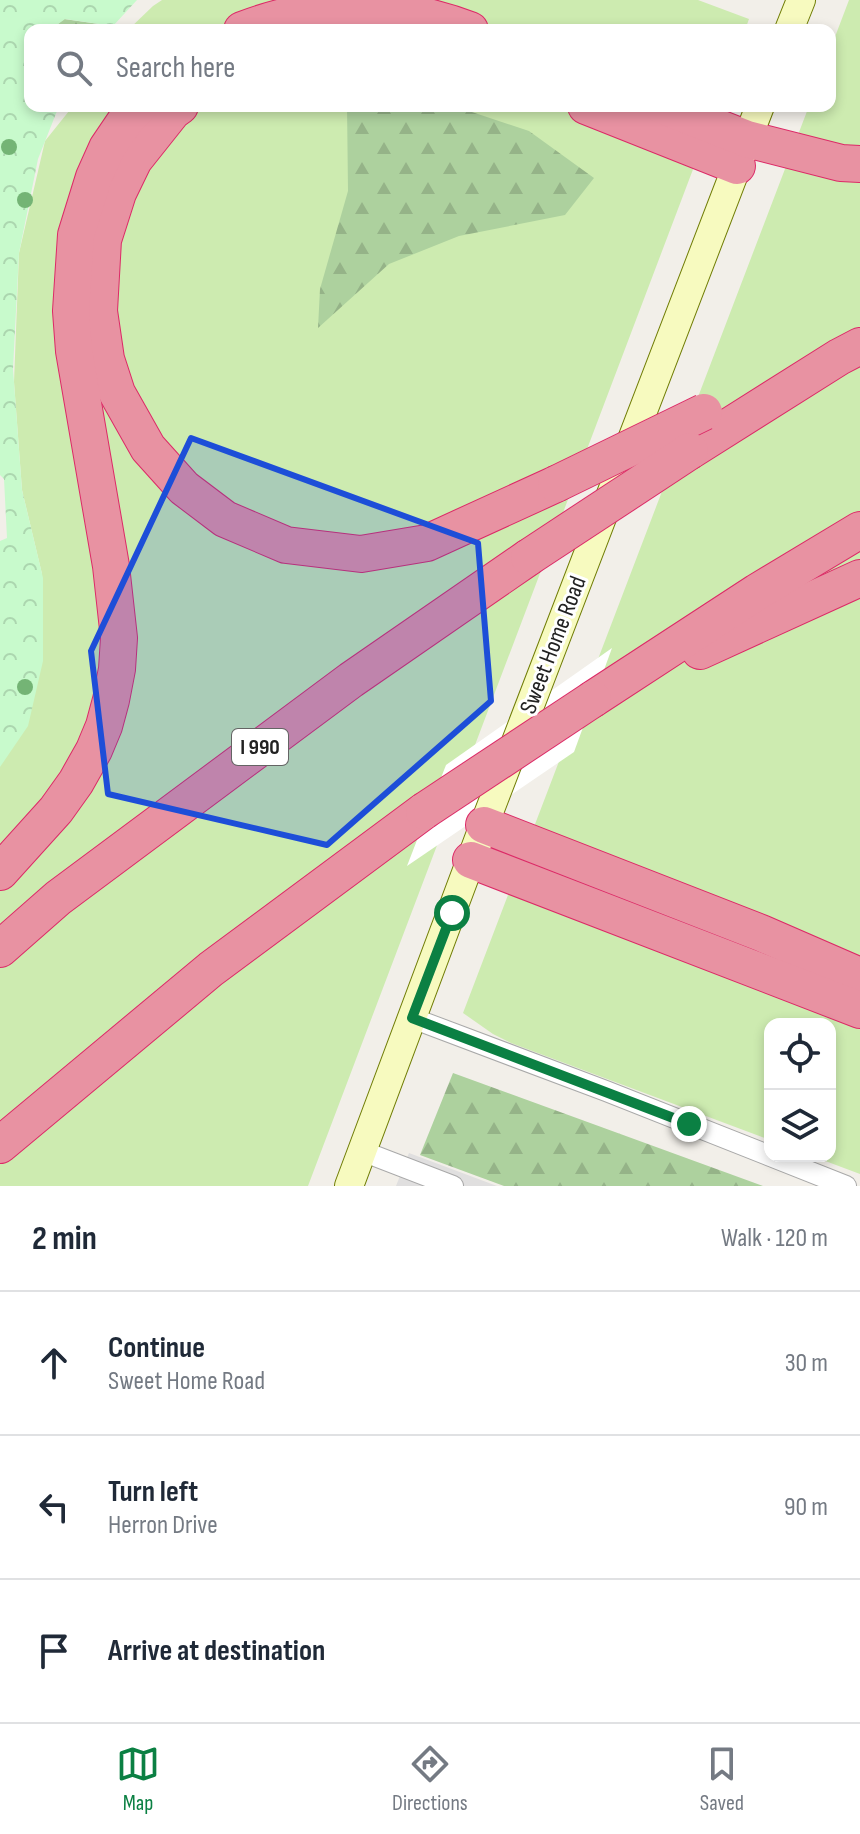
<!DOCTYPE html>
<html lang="en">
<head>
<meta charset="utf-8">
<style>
	:root { --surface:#fff; --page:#f6f6f7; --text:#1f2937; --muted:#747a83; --line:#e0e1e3; --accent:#0b8043 }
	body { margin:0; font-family:"Sofia Sans Condensed",sans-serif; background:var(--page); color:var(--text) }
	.controls { position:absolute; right:24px; bottom:24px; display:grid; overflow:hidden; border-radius:16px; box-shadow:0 4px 12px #0003 }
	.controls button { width:72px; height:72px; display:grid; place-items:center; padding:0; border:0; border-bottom:2px solid var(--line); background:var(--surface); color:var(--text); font:40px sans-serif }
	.stop { position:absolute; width:24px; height:24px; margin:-18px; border:6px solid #0b8043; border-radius:50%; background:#fff }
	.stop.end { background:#0b8043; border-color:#fff; box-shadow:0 2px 8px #0008 }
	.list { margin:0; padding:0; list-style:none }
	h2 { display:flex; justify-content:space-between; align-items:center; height:104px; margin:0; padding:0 32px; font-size:34px }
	h2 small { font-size:26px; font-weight:400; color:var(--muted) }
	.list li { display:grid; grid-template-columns:52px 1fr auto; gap:24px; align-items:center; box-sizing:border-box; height:144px; padding:0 32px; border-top:2px solid var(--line) }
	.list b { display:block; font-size:30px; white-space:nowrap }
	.list p { margin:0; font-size:26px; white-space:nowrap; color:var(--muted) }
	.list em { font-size:26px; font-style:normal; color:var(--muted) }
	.icon { flex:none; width:44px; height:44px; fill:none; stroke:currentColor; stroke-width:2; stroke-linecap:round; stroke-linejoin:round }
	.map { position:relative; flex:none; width:860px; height:1186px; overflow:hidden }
	.search { position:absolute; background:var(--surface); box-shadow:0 4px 12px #0003; left:24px; right:24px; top:24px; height:88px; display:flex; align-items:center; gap:20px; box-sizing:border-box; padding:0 28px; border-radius:16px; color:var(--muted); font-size:30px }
	.sheet { height:536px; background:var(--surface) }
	nav { display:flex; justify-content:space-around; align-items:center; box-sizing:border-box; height:112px; border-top:2px solid var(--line); background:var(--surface); font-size:22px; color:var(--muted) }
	nav a { display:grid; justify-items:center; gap:4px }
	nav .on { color:var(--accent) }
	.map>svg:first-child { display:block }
	.residential { fill:#e0dfdf }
	.grass { fill:#cdebb0 }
	.forest { fill:url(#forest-firs) }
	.park { fill:url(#park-crowns) }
	.pier { fill:#fff }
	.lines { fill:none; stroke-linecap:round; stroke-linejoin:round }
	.street-casing { stroke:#a9a9a9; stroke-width:22 }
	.secondary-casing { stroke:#707d05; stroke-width:30 }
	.highway-casing { stroke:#dc2a67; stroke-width:38 }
	.street { stroke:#fff; stroke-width:20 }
	.secondary { stroke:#f7fabf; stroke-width:28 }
	.highway { stroke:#e892a2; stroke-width:36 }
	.highway-bridge-casing { stroke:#dc2a67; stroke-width:38; stroke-linecap:butt }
	.highway-bridge { stroke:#e892a2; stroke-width:36 }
	.tree { fill:#74b475 }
	.route { stroke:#0b8043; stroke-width:10 }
	.marked { fill:#1d4ed8; fill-opacity:0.2; stroke:#1d4ed8; stroke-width:6; stroke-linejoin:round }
	.labels { text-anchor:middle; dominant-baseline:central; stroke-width:6; stroke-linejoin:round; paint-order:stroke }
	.shield { fill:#fff; stroke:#646464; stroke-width:2 }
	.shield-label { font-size:22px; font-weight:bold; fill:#222 }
	.street-label { font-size:24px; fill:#222; stroke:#fff }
</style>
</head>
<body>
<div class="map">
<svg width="860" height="1186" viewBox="0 0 860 1186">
	<defs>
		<pattern id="forest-firs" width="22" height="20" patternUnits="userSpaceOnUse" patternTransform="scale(2)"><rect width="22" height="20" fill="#add19e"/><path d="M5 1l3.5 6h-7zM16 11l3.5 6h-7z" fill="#95b388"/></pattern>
		<pattern id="park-crowns" width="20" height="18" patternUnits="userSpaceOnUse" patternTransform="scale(2)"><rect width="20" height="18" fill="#c8facc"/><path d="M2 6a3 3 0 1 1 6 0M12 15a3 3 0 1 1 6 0" fill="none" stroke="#acd6af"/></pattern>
	</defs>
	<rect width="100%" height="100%" fill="#f2efe9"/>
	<polygon class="residential" points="409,1153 497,1186 396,1186"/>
	<g class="grass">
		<polygon points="162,0 698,0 749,19 745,30 128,30 153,6"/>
		<polygon points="849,0 860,0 860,1174 812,1156 830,1156 830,1024 770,1024 770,1140 511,1043 493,1034 463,1013 809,106 830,106 830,50"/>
		<polygon points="73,106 717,106 308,1186 0,1186 0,766 42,574 22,490 14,382 19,253 45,141"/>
	</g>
	<g class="forest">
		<polygon points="64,19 113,26 113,30 50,30"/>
		<polygon points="347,106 454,106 529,131 594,178 565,215 459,236 389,264 318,328 320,289 348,191"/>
		<polygon points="453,1073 763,1186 504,1186 420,1155"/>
	</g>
	<polygon class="park" points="0,0 137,0 113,26 65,19 50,30 38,28 37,30 30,30 30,47 27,55 30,63 30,106 59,106 38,159 19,253 13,369 22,490 43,578 43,661 28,726 0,767 0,541 7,538 4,479 0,475"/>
	<polygon class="pier" points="612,648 574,752 407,866 446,765"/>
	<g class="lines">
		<defs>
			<g id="street">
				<polyline points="412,1018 606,1091 846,1186"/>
				<polyline points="362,1151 453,1186"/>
			</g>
			<g id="secondary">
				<polyline points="789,30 801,0"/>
				<polyline points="349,1186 484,825 760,106"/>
			</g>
			<g id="highway">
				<path d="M242,30C320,0 392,1 470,30"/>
				<polyline points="180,106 173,111 134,160 118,193 103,240 99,311 106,359 117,393 148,448 184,488 225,519 286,545 361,554 427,543 556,484"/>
				<polyline points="586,106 737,166"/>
				<polyline points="663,106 747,139 841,163 860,164"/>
				<polyline points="690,451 839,357 860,346"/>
				<polyline points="700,651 860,578"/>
				<polyline points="593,699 757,592 860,530"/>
				<polyline points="484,825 761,933 860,976"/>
				<polyline points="471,860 860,1010"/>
				<polyline points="0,872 56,810 76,782 94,750 104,726 111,700 117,669 119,638 111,566 74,351 71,311 76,235 94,177 107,148 128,117 139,106"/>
				<polyline points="0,949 58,898 351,680 529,557"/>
				<polyline points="0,1145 211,969 424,811"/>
			</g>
		</defs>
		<use href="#street" class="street-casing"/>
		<use href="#secondary" class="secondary-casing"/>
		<use href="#highway" class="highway-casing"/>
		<use href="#street" class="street"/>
		<use href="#secondary" class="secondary"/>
		<use href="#highway" class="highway"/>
		<defs>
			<g id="highway-bridge">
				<polyline points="556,484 704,412"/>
				<polyline points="529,557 690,451"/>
				<polyline points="424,811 593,699"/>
			</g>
		</defs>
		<use href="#highway-bridge" class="highway-bridge-casing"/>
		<use href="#highway-bridge" class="highway-bridge"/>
	</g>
	<g class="tree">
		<circle cx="9" cy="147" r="8"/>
		<circle cx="25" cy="200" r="8"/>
		<circle cx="25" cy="687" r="8"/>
	</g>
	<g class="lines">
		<polyline class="route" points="452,913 412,1018 689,1124"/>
	</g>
	<path class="marked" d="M191,438L478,543L491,701L327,845L108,794L91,651Z"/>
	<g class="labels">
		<rect class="shield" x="232" y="729" width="56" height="36" rx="6"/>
		<g class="shield-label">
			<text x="260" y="747">I 990</text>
		</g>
		<g class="street-label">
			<text transform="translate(553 645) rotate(-69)">Sweet Home Road</text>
		</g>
	</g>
</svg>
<div class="controls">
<button><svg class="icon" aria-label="locate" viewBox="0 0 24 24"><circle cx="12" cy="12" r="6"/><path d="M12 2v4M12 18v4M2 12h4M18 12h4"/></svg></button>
<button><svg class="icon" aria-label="layers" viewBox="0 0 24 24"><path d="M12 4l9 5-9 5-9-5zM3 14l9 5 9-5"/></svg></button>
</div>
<div class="stop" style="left:452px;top:913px"></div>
<div class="stop end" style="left:689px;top:1124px"></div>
<div class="search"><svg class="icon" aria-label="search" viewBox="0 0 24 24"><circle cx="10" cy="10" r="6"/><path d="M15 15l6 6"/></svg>Search here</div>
</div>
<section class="sheet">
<h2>2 min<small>Walk · 120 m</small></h2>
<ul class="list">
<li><svg class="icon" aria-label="ahead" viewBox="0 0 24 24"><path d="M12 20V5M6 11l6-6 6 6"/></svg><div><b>Continue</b><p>Sweet Home Road</p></div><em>30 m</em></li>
<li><svg class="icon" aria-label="left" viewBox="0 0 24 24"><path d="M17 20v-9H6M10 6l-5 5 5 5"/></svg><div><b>Turn left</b><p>Herron Drive</p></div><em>90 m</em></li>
<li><svg class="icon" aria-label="arrive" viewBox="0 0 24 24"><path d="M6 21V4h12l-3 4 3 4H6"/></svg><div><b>Arrive at destination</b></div></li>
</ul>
</section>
<nav>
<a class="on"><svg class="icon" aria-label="map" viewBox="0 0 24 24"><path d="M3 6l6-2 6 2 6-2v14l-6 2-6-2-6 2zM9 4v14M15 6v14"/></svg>Map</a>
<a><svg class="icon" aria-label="directions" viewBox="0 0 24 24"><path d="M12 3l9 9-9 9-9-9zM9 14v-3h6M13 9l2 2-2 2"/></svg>Directions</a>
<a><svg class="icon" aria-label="saved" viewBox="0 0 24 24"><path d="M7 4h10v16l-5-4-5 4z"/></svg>Saved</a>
</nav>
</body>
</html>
